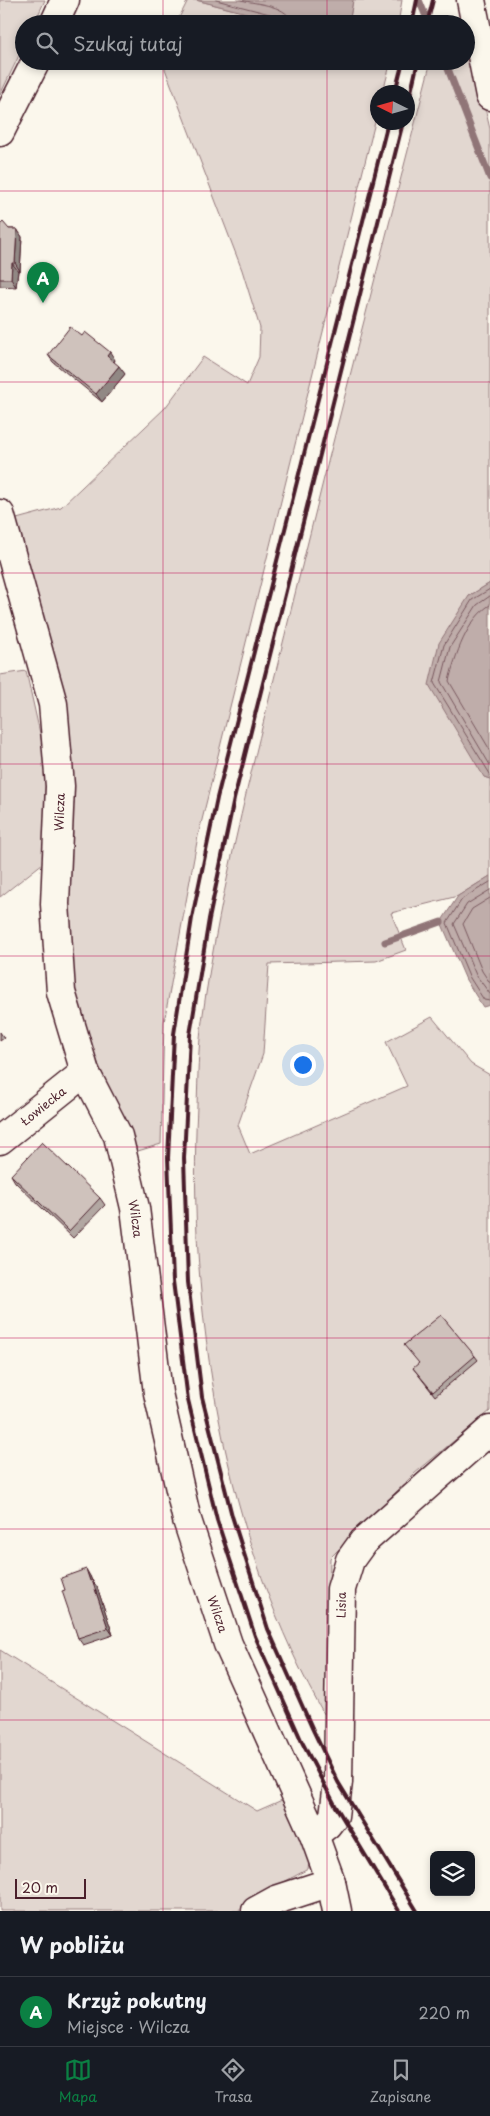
<!DOCTYPE html>
<html lang="pl">
<head>
<meta charset="utf-8">
<style>
	:root { --surface:#171b24; --page:#242831; --text:#f1f3f6; --muted:#9ea1a6; --line:#363941; --accent:#0b8043 }
	body { margin:0; font-family:"Playpen Sans",sans-serif; background:var(--page); color:var(--text) }
	.controls { position:absolute; right:15px; bottom:15px; display:grid; overflow:hidden; border-radius:8px; box-shadow:0 2px 8px #0003 }
	.controls button { width:45px; height:45px; display:grid; place-items:center; padding:0; border:0; border-bottom:1px solid var(--line); background:var(--surface); color:var(--text); font:25px sans-serif }
	.compass { position:absolute; left:370px; top:85px; width:45px; height:45px; border-radius:50%; background:var(--surface); box-shadow:0 2px 8px #0003; rotate:275deg }
	.scale { position:absolute; left:15px; bottom:12px; width:71px; box-sizing:border-box; padding-left:5px; border:2px solid #4a1f2b; border-top:0; font-size:14px; line-height:18px; white-space:nowrap; color:#4a1f2b; -webkit-text-stroke:4px #fbf7ec; paint-order:stroke }
	.you { position:absolute; left:302px; top:1064px; width:18px; height:18px; margin:-12px; border:4px solid #fff; border-radius:50%; background:#1a73e8; box-shadow:0 0 0 8px #1a73e833 }
	.badge { display:grid; place-items:center; width:32px; height:32px; border-radius:50%; background:var(--accent); color:#fff; font-size:16px; font-weight:700 }
	.pin { position:absolute; translate:-50% -41px; filter:drop-shadow(0 1px 2px #0008) }
	.pin::after { content:''; position:absolute; top:26px; width:18px; height:15px; background:inherit; clip-path:polygon(0 0,100% 0,50% 100%) }
	.list { margin:0; padding:0; list-style:none }
	h2 { display:flex; justify-content:space-between; align-items:center; height:65px; margin:0; padding:0 20px; font-size:21px }
	h2 small { font-size:16px; font-weight:400; color:var(--muted) }
	.list li { display:grid; grid-template-columns:32px 1fr auto; gap:15px; align-items:center; box-sizing:border-box; height:70px; padding:0 20px; border-top:1px solid var(--line) }
	.list b { display:block; font-size:19px; white-space:nowrap }
	.list p { margin:0; font-size:16px; white-space:nowrap; color:var(--muted) }
	.list em { font-size:16px; font-style:normal; color:var(--muted) }
	.icon { flex:none; width:28px; height:28px; fill:none; stroke:currentColor; stroke-width:2; stroke-linecap:round; stroke-linejoin:round }
	.map { position:relative; flex:none; width:490px; height:1911px; overflow:hidden }
	.search { position:absolute; background:var(--surface); box-shadow:0 2px 8px #0003; left:15px; right:15px; top:15px; height:55px; display:flex; align-items:center; gap:12px; box-sizing:border-box; padding:0 18px; border-radius:28px; color:var(--muted); font-size:19px }
	.sheet { height:135px; background:var(--surface) }
	nav { display:flex; justify-content:space-around; align-items:center; box-sizing:border-box; height:70px; border-top:1px solid var(--line); background:var(--surface); font-size:14px; color:var(--muted) }
	nav a { display:grid; justify-items:center; gap:2px }
	nav .on { color:var(--accent) }
	.map>svg:first-child { display:block }
	.green { fill:#e2d7d0; stroke:#967b7e }
	.water { fill:#bfadaa; stroke:#907477 }
	.lines { fill:none; stroke-linecap:round; stroke-linejoin:round }
	.shore { stroke:#79585e; stroke-width:1 }
	.stream { stroke:#907477; stroke-width:7 }
	.minor-casing { stroke:#4a1f2b; stroke-width:31 }
	.minor { stroke:#fbf7ec; stroke-width:28 }
	.rail { stroke:#4a1f2b; stroke-width:4 }
	.wall { fill:#b2a7a2; stroke:#4a1f2b }
	.shaded-wall { fill:#918884; stroke:#4a1f2b }
	.building { fill:#cfc2bc; stroke:#4a1f2b }
	.grid { fill:none; stroke:#c2185b; stroke-width:1; stroke-opacity:0.55 }
	.labels { text-anchor:middle; dominant-baseline:central; stroke-width:5; stroke-linejoin:round; paint-order:stroke }
	.street-label { font-size:12px; fill:#4a1f2b; stroke:#fbf7ec }
</style>
</head>
<body>
<div class="map">
<svg width="490" height="1911" viewBox="0 0 490 1911">
	<rect width="100%" height="100%" fill="#fbf7ec"/>
	<filter id="ink" filterUnits="userSpaceOnUse"><feTurbulence type="fractalNoise" baseFrequency=".02" numOctaves="2"/><feDisplacementMap in="SourceGraphic" scale="10" xChannelSelector="R" yChannelSelector="G"/><feConvolveMatrix kernelMatrix="1 2 1 2 8 2 1 2 1" color-interpolation-filters="sRGB"/></filter>
	<g filter="url(#ink)">
		<g class="green">
			<polygon points="0,0 45,0 34,24 24,24 24,45 0,95"/>
			<polygon points="188,0 196,0 289,24 176,24"/>
			<polygon points="353,0 402,0 398,24 349,24"/>
			<path d="M466,53L476,70L490,129V583L469,596L484,777L490,779V876L458,896L391,913L406,950L376,961L269,964L263,1054L238,1125L250,1154L407,1086L386,1042L432,1017L471,1064L490,1075V1411L414,1474L330,1558L327,1719C224,1543 187,1308 197,1106C198,1078 198,1049 202,1021C221,882 258,746 291,610C336,427 384,244 431,61H466Z"/>
			<polygon points="162,61 391,61 383,92 378,92 377,114 198,836 164,1022 161,1144 138,1151 99,1066 72,991 65,908 65,704 54,656 13,520 61,507 165,408 203,357 247,385 259,357 260,328 242,270"/>
			<polygon points="26,671 46,760 43,863 0,897 0,675"/>
			<polygon points="0,1650 257,1811 282,1800 310,1853 308,1869 245,1903 238,1911 0,1911"/>
		</g>
		<g class="water">
			<polygon points="196,0 353,0 349,24 289,24"/>
			<polygon points="490,583 490,779 484,777 429,685 439,643 469,596"/>
			<polygon points="490,876 490,1005 483,1007 466,980 441,922 458,896"/>
		</g>
		<g class="lines">
			<g class="shore">
				<polyline points="216,0 281,17 285,24"/>
				<path d="M241,0C256,4 290,5 292,24"/>
				<polyline points="490,589 472,600 444,645 434,683 490,774"/>
				<polyline points="490,596 477,605 450,647 441,682 490,765"/>
				<path d="M490,605C467,619 455,656 449,681L490,750"/>
				<polyline points="490,882 462,899 447,923 470,978 484,1000 490,1001"/>
				<polyline points="490,890 467,904 454,924 476,975 490,994"/>
				<polyline points="490,898 472,909 463,924 482,971 490,983"/>
			</g>
			<g class="stream">
				<polyline points="419,0 429,24"/>
				<polyline points="445,61 490,178"/>
				<polyline points="385,942 441,922"/>
			</g>
			<defs>
				<g id="minor">
					<polyline points="471,0 490,96"/>
					<polyline points="54,24 65,0"/>
					<polyline points="0,132 36,61"/>
					<path id="s1" d="M0,514L53,704L60,786L55,904L61,992L85,1072L118,1136L135,1208L158,1393L187,1520L228,1644L314,1835L331,1882L337,1911"/>
					<path id="s2" d="M0,1140L85,1072"/>
					<path id="s3" d="M314,1835L327,1825L334,1816L338,1782L341,1589L350,1560L363,1542L490,1430"/>
					<polyline points="256,1911 276,1900 331,1882"/>
				</g>
			</defs>
			<use href="#minor" class="minor-casing"/>
			<use href="#minor" class="minor"/>
			<g class="rail">
				<polyline points="412,24 417,0"/>
				<polyline points="427,24 433,0"/>
				<polyline points="395,92 403,61"/>
				<polyline points="408,105 418,61"/>
				<polyline points="388,122 217,798 192,918 174,1034 168,1158 173,1281 188,1400 217,1520 255,1636 302,1742 335,1805 399,1911"/>
				<polyline points="403,122 234,799 209,919 190,1035 184,1158 188,1282 202,1397 232,1516 268,1629 313,1730 338,1782 417,1911"/>
			</g>
		</g>
		<g class="wall">
			<polygon points="0,225 9,229 17,229 22,237 20,271 18,271 16,287 0,286"/>
			<polygon points="82,336 115,360 114,362 125,374 102,402 53,362 48,355"/>
			<polygon points="0,1032 4,1038 0,1041"/>
			<polygon points="11,1175 100,1198 105,1205 73,1238 15,1182"/>
			<polygon points="475,1356 478,1360 435,1396 413,1368"/>
			<polygon points="90,1576 92,1581 97,1587 113,1635 83,1645 78,1638 65,1590"/>
		</g>
		<g class="shaded-wall">
			<polygon points="17,229 22,237 20,271 15,263"/>
			<polygon points="12,263 18,271 16,287 11,279"/>
			<polygon points="110,352 115,360 112,364 107,356"/>
			<polygon points="119,366 125,374 102,402 96,394"/>
			<polygon points="86,1569 90,1576 95,1588 90,1581"/>
			<polygon points="92,1580 97,1587 113,1635 108,1628"/>
		</g>
		<g class="building">
			<polygon points="3,222 9,229 17,229 15,263 12,263 11,279 0,279 0,225"/>
			<polygon points="70,327 82,336 85,332 110,352 107,356 119,366 96,394 48,355"/>
			<polygon points="42,1142 100,1198 69,1231 11,1175"/>
			<polygon points="441,1315 475,1356 433,1392 413,1368 419,1363 404,1345"/>
			<polygon points="86,1569 90,1581 92,1580 108,1628 78,1638 62,1591 65,1590 61,1578"/>
		</g>
	</g>
	<path class="grid" d="M163,0V24M327,0V24M163,61V1911M327,61V1911M0,191H490M0,382H490M0,573H490M0,764H490M0,956H490M0,1147H490M0,1338H490M0,1529H490M0,1720H490"/>
	<g class="labels">
		<g class="street-label">
			<text transform="translate(59 812) rotate(-88)">Wilcza</text>
			<text stroke="none"><textPath href="#s2" startOffset="55">Łowiecka</textPath></text>
			<text stroke="none"><textPath href="#s1" startOffset="726">Wilcza</textPath></text>
			<text stroke="none"><textPath href="#s3" startOffset="239">Lisia</textPath></text>
			<text stroke="none"><textPath href="#s1" startOffset="1131">Wilcza</textPath></text>
		</g>
	</g>
</svg>
<div class="controls">
<button><svg class="icon" aria-label="layers" viewBox="0 0 24 24"><path d="M12 4l9 5-9 5-9-5zM3 14l9 5 9-5"/></svg></button>
</div>
<svg class="compass" viewBox="-18 -18 36 36"><path d="M0-13l5 13h-10z" fill="#e53935"/><path d="M0 13l5-13h-10z" fill="#9ea1a6"/></svg>
<div class="scale">20 m</div>
<div class="you"></div>
<div class="pin badge" style="left:43px;top:303px">A</div>
<div class="search"><svg class="icon" aria-label="search" viewBox="0 0 24 24"><circle cx="10" cy="10" r="6"/><path d="M15 15l6 6"/></svg>Szukaj tutaj</div>
</div>
<section class="sheet">
<h2>W pobliżu<small></small></h2>
<ul class="list">
<li><span class="badge">A</span><div><b>Krzyż pokutny</b><p>Miejsce · Wilcza</p></div><em>220 m</em></li>
</ul>
</section>
<nav>
<a class="on"><svg class="icon" aria-label="map" viewBox="0 0 24 24"><path d="M3 6l6-2 6 2 6-2v14l-6 2-6-2-6 2zM9 4v14M15 6v14"/></svg>Mapa</a>
<a><svg class="icon" aria-label="directions" viewBox="0 0 24 24"><path d="M12 3l9 9-9 9-9-9zM9 14v-3h6M13 9l2 2-2 2"/></svg>Trasa</a>
<a><svg class="icon" aria-label="saved" viewBox="0 0 24 24"><path d="M7 4h10v16l-5-4-5 4z"/></svg>Zapisane</a>
</nav>
</body>
</html>
